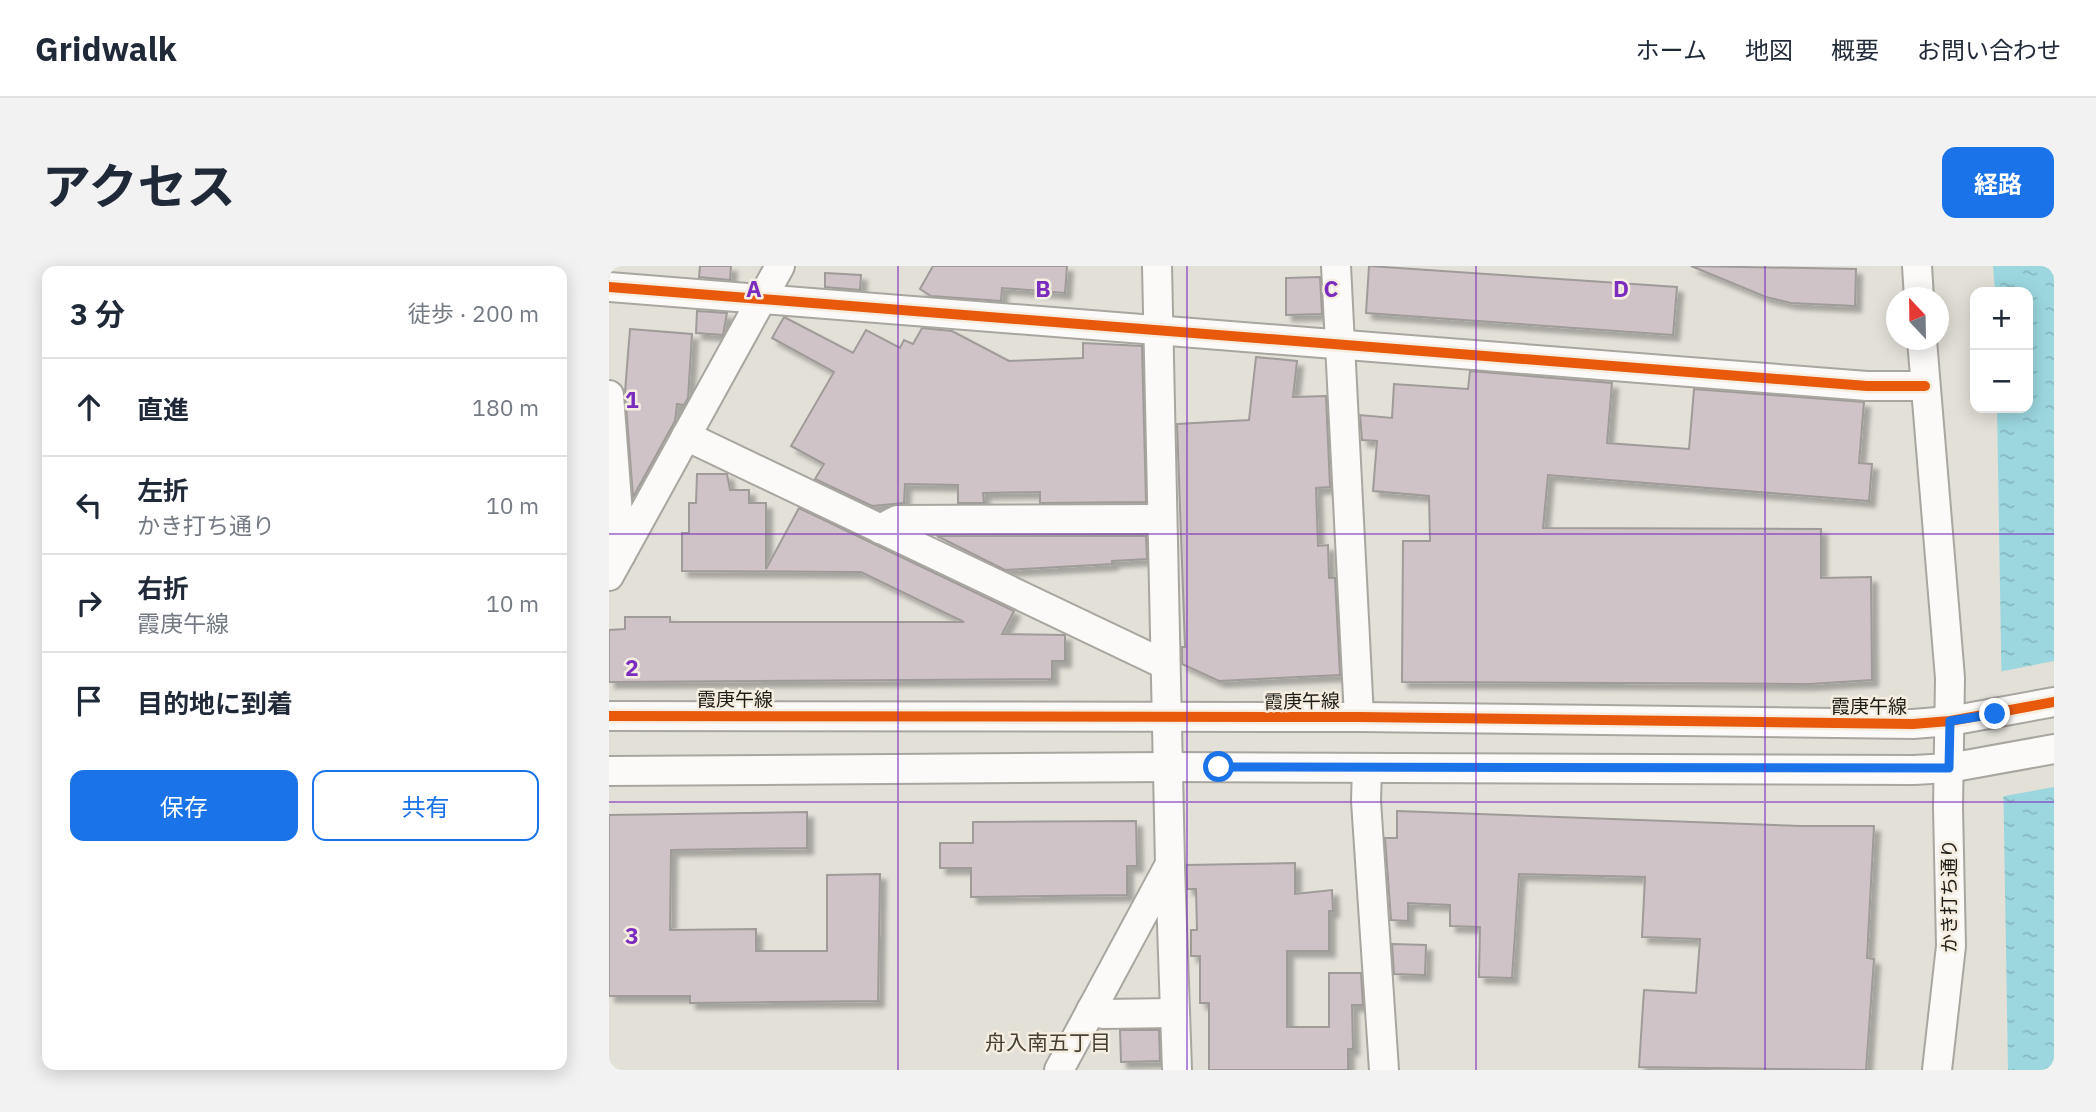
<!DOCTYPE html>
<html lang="ja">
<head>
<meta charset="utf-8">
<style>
	:root { --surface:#fff; --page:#f2f2f3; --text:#1f2937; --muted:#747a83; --line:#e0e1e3; --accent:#1a73e8 }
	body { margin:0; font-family:"IBM Plex Sans","Noto Sans JP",sans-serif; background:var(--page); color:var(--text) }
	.controls { position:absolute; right:21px; top:21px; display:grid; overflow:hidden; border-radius:14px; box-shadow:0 4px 18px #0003 }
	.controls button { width:63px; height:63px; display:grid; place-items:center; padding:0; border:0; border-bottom:2px solid var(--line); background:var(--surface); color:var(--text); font:35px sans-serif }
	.compass { position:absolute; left:1277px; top:21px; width:63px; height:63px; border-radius:50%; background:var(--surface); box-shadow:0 4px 18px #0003; rotate:338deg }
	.stop { position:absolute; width:21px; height:21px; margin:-16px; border:5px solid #1a73e8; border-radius:50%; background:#fff }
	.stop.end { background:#1a73e8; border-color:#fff; box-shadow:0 2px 7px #0008 }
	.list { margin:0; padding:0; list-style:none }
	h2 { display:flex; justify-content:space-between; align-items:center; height:91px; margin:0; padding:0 28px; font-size:30px }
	h2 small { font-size:23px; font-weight:400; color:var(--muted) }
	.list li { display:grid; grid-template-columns:46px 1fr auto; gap:21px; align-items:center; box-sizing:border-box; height:98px; padding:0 28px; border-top:2px solid var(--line) }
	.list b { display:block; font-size:26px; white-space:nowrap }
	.list p { margin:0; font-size:23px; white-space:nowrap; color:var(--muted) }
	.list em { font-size:23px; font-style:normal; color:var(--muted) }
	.actions { display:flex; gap:14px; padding:21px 28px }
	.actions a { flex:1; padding:16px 0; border:2px solid var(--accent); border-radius:14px; text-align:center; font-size:24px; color:var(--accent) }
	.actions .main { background:var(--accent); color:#fff }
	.icon { flex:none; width:38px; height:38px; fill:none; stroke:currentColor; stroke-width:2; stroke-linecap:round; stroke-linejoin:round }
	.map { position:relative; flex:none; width:1445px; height:804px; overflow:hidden; border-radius:14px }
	header { display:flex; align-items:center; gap:42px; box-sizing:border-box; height:98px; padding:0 35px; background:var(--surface); border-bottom:2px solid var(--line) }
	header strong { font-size:33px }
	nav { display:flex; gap:38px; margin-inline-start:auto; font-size:24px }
	.intro { display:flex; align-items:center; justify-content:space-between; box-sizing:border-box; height:168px; padding:0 42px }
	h1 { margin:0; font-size:49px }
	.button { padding:18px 32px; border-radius:14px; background:var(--accent); color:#fff; font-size:24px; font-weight:700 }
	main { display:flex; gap:42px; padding:0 42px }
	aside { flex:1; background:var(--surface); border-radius:14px; box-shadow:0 4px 18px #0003 }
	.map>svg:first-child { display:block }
	.water { fill:url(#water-ripples) }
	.pier { fill:#e3e0d8 }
	.building { fill:#d0c3c7; stroke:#9f9b99; stroke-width:2; filter:url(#shadow) }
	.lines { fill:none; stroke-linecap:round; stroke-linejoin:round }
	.minor-casing { stroke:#a8a69f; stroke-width:32 }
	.minor { stroke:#fbfaf9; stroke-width:28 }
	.cycleway-casing { stroke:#f5eee0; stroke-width:15 }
	.cycleway { stroke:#e8590c; stroke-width:10 }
	.route { stroke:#1a73e8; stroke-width:9 }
	.grid { fill:none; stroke:#7b2cbf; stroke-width:2; stroke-opacity:0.55 }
	.labels { text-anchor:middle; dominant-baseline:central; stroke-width:5; stroke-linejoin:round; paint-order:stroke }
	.street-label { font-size:19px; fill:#1f1c17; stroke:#f5eee0 }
	.neighbourhood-label { font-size:21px; fill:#464135; stroke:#f5eee0 }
	.grid-label { font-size:23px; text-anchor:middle; font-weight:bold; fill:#7b2cbf; stroke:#f5eee0; stroke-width:5; stroke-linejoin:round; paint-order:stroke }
</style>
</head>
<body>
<header>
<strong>Gridwalk</strong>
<nav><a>ホーム</a><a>地図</a><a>概要</a><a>お問い合わせ</a></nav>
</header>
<div class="intro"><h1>アクセス</h1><a class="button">経路</a></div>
<main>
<aside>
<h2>3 分<small>徒歩 · 200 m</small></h2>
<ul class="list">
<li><svg class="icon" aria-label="ahead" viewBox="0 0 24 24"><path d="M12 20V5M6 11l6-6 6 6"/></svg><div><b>直進</b></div><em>180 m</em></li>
<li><svg class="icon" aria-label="left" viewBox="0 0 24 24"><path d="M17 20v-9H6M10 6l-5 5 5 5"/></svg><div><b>左折</b><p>かき打ち通り</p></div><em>10 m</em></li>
<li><svg class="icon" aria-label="right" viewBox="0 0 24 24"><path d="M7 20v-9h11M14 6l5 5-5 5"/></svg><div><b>右折</b><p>霞庚午線</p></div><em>10 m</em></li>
<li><svg class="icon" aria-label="arrive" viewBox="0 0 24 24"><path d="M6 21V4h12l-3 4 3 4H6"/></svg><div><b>目的地に到着</b></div></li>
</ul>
<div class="actions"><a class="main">保存</a><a>共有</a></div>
</aside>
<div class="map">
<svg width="1445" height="804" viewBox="0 0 1445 804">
	<defs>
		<pattern id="water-ripples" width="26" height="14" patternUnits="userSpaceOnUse" patternTransform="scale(1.75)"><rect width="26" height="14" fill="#9cd7df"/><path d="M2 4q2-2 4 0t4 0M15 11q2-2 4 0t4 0" fill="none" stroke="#86b8bf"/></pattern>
		<filter id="shadow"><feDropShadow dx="6" dy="6" stdDeviation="2" flood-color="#0004"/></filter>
	</defs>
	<rect width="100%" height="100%" fill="#e3e0d8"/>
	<polygon class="water" points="1384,0 1445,0 1445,804 1399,804 1388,142 1419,142 1419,26 1386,26"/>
	<polygon class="pier" points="1445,395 1445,521 1390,531 1389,406"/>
	<g class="building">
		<polygon points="91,0 122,0 121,14 90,11"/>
		<polygon points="324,0 458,0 456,27 393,22 392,35 322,30 311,23"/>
		<polygon points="760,0 1068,21 1064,69 757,47"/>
		<polygon points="1082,0 1247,3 1246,40 1182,37 1157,31"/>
		<polygon points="216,7 252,9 251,24 216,21"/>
		<polygon points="711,11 713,48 677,49 677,12"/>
		<polygon points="88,45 118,47 114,69 87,67"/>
		<polygon points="175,51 244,87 257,64 291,82 295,74 304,78 313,62 343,65 400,95 474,92 474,77 533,80 537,236 431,237 431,226 374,227 375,237 349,237 349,219 296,218 295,237 263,240 206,213 215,198 182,180 225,106 163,72"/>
		<polygon points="21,63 83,68 79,132 75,139 68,138 66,155 24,231 16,126"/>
		<polygon points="647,91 688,95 684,131 717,130 721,221 707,222 709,280 719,279 720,312 726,312 731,409 610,415 573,398 573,381 576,381 568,158 640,154"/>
		<polygon points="861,105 1003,117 998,177 1080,183 1085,123 1255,136 1250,197 1263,198 1260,235 939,209 934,262 1212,263 1212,312 1262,311 1263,414 1200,418 793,416 794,275 821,275 820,230 764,225 768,175 753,174 751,149 783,152 785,118 859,123"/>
		<polygon points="88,208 118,208 121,224 140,224 140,237 157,237 157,303 190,242 405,345 393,368 456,369 456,395 443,395 443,413 0,416 0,364 16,363 16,351 61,351 61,356 355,356 252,306 73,305 73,267 80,267 80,237 87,237"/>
		<polygon points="328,270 537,270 538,293 503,295 503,298 396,304"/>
		<polygon points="788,545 1192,560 1265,560 1258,692 1265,693 1257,804 1030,801 1035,724 1087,727 1091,673 1033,671 1036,611 910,608 903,712 870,711 871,661 841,660 841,639 799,637 799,655 782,654 776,572 788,572"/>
		<polygon points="198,546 198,582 62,584 61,664 147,663 147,685 218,685 218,609 271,608 269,735 81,737 81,730 0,730 0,549"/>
		<polygon points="527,555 528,600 518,600 518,629 362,631 362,602 331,602 331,577 364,577 364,556"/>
		<polygon points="686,597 686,628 723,624 724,645 720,645 720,685 678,685 678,761 720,761 720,707 752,707 754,739 743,739 744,783 739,783 739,804 600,804 600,737 591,737 591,690 582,690 582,664 588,664 587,623 578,623 577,599"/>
		<polygon points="783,678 817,679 816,709 785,708"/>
		<polygon points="511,764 550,764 551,795 512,796"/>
	</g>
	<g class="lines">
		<defs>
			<g id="minor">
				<polyline points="727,0 750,451"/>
				<polyline points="1308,0 1310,32"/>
				<polyline points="0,21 1258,120 1316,120"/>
				<polyline points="1313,74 1341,412 1339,542 1342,680 1328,804"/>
				<polyline points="0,129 12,288"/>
				<polyline points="77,170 555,398"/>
				<polyline points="271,263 288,254 553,253"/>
				<polyline points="0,310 171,0"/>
				<polyline points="0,450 750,451 1304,458 1341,455 1445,436"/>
				<polyline points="758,502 757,535 775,804"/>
				<polyline points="0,505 560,501 1305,504 1340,502 1445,483"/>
				<polyline points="561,601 568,804"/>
				<polyline points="482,744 494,748 566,747"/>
				<polyline points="450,804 561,598 548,0"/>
			</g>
		</defs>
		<use href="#minor" class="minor-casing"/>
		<use href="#minor" class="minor"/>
		<defs>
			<g id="cycleway">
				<polyline points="0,21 1258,120 1316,120"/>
				<polyline points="0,450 750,451 1304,458 1341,455 1445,436"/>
			</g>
		</defs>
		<use href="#cycleway" class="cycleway-casing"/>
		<use href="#cycleway" class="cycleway"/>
	</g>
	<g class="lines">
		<polyline class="route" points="610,501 1340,502 1341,455 1386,448"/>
	</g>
	<path class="grid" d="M289,0V804M578,0V804M867,0V804M1156,0V804M0,268H1445M0,536H1445"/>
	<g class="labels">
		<g class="street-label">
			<text x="126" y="433">霞庚午線</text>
			<text transform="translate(693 435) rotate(-1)">霞庚午線</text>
			<text x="1260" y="440">霞庚午線</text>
			<text transform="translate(1340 630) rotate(-90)">かき打ち通り</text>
		</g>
		<g class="neighbourhood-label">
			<text x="439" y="776">舟入南五丁目</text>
		</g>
	</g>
	<g class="grid-label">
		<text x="145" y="31">A</text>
		<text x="434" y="31">B</text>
		<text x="722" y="31">C</text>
		<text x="1012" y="31">D</text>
		<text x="23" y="142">1</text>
		<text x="23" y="410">2</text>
		<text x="23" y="678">3</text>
	</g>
</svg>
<div class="controls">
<button>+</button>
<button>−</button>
</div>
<svg class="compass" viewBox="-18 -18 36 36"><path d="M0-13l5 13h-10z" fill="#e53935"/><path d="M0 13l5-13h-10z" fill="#747a83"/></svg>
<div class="stop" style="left:610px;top:501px"></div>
<div class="stop end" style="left:1386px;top:448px"></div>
</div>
</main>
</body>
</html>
